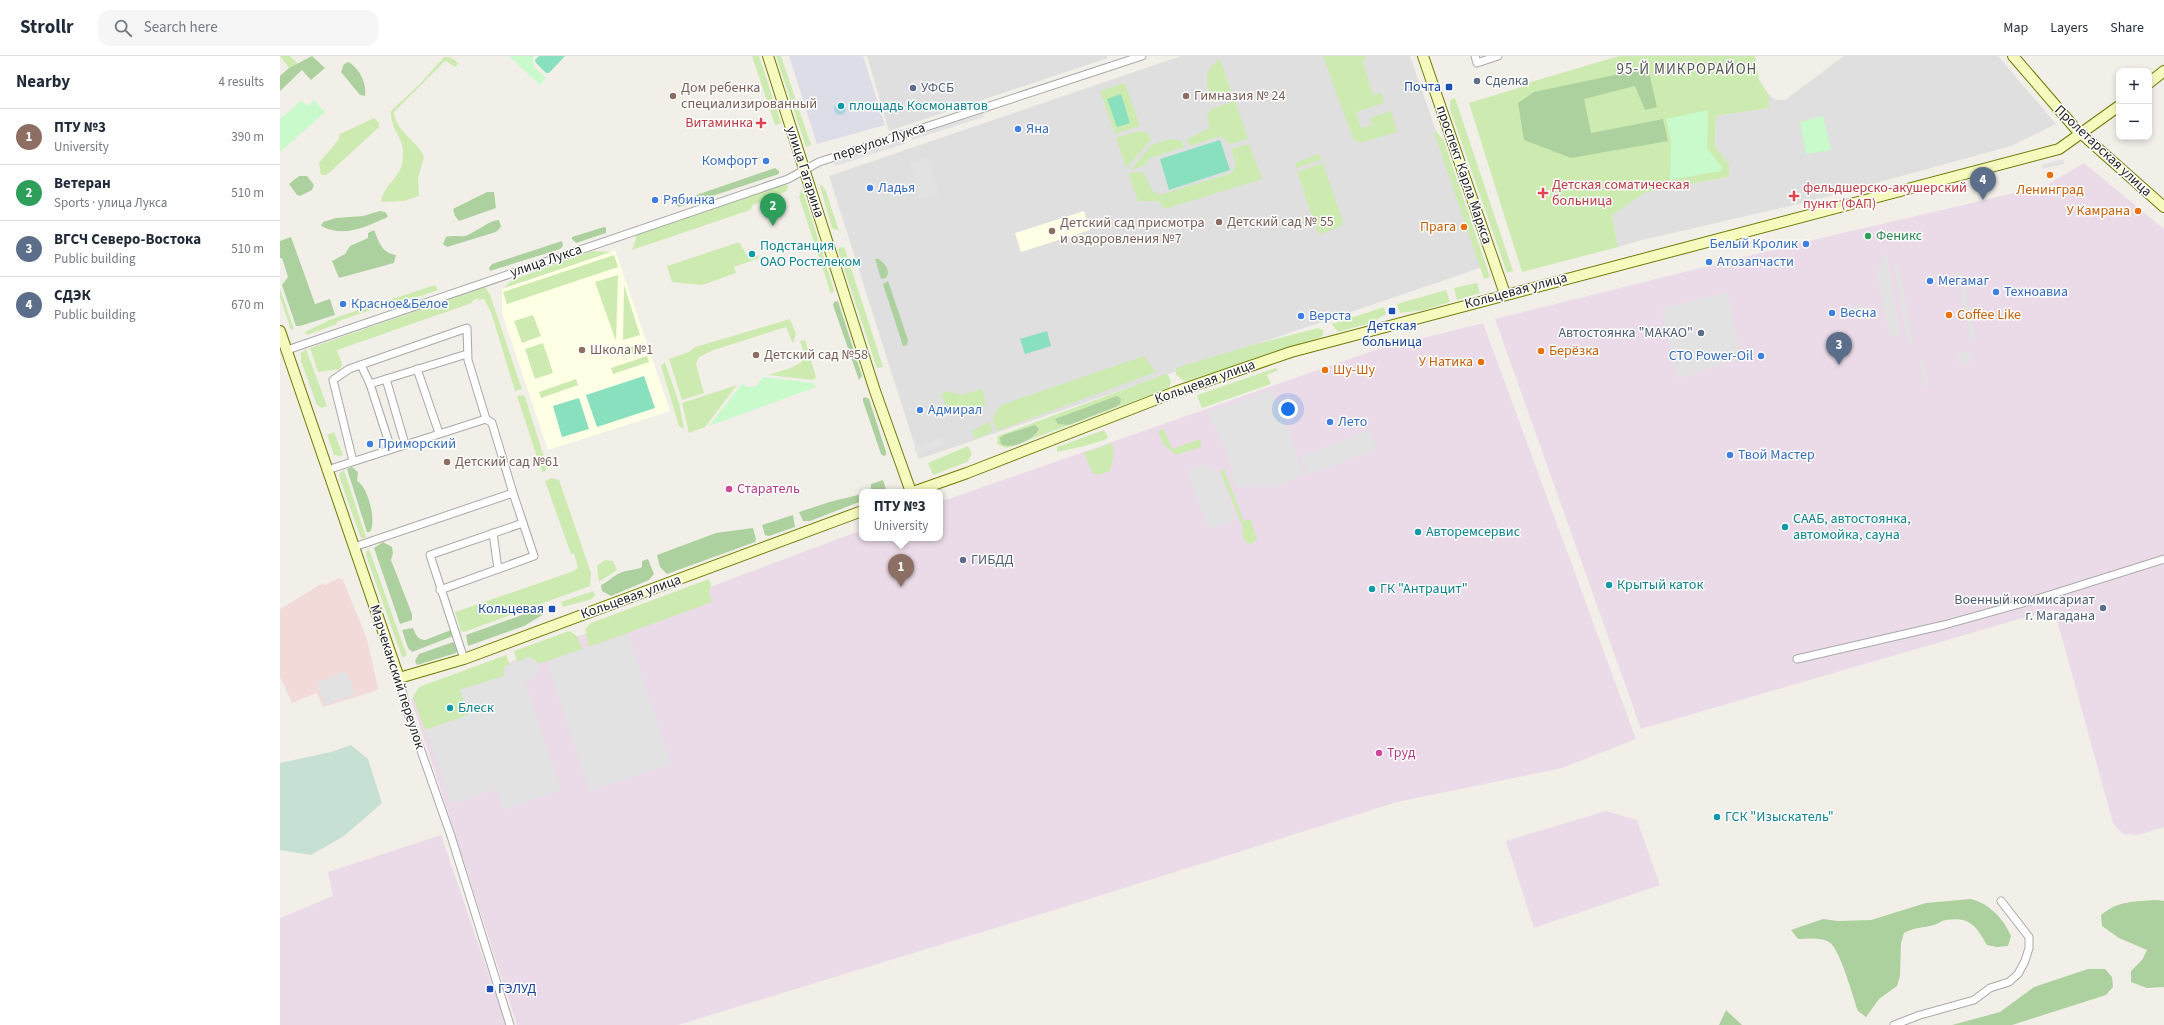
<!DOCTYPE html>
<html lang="en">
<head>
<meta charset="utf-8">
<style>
	:root { --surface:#fff; --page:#f6f6f7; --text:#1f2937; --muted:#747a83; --line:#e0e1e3; --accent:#d40000 }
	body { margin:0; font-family:"Source Sans 3",sans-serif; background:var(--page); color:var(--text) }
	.controls { position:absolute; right:12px; top:12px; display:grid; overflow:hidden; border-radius:8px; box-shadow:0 2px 6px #0003 }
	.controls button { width:36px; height:36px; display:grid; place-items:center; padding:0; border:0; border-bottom:1px solid var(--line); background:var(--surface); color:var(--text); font:20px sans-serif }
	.you { position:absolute; left:1008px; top:353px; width:14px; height:14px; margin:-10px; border:3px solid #fff; border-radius:50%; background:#1a73e8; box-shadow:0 0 0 6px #1a73e833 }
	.badge { display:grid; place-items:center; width:26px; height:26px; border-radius:50%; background:var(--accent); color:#fff; font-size:13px; font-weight:700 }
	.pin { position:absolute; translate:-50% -33px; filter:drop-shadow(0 1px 2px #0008) }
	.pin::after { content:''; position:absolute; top:21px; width:14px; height:12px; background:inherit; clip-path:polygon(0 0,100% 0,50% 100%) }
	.popup { position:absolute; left:579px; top:433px; width:84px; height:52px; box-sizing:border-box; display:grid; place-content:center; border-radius:8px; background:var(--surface); filter:drop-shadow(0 1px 3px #0005); font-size:13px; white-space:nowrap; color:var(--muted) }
	.popup b { font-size:15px; color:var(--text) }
	.popup::after { content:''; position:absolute; left:50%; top:100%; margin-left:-8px; border:8px solid transparent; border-top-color:var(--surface) }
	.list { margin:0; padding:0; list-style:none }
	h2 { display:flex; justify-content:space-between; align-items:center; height:52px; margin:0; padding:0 16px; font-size:17px }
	h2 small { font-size:13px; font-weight:400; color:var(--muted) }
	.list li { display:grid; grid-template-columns:26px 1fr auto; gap:12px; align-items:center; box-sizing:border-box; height:56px; padding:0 16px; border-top:1px solid var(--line) }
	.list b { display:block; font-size:15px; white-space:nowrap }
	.list p { margin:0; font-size:13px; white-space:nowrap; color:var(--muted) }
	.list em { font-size:13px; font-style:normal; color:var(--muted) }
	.icon { flex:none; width:22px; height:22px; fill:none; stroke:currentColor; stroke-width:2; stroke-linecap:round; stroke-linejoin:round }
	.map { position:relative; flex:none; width:1884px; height:969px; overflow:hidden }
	header { display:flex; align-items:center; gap:24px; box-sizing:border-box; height:56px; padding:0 20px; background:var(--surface); border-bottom:1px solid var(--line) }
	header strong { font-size:19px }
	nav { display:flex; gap:22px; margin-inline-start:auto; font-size:14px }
	.search { width:280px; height:36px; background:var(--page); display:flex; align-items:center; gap:10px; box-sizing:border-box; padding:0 14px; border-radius:12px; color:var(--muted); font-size:15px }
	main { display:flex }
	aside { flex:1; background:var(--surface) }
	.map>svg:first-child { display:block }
	.residential { fill:#e0dfdf }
	.commercial { fill:#f2dad9 }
	.industrial { fill:#ebdbe8 }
	.education { fill:#ffffe5 }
	.grass { fill:#cdebb0 }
	.forest { fill:#add19e }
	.wetland { fill:#c6e0d4 }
	.park { fill:#c8facc }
	.pitch { fill:#88e0be }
	.parking { fill:#e2e2e2 }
	.plaza { fill:#dddde8 }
	.water { fill:#aad3df }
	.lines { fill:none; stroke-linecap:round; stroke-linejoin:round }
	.street-casing { stroke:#a9a9a9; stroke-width:9 }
	.secondary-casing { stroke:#707d05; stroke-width:12 }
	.street { stroke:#fff; stroke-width:7 }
	.secondary { stroke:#f7fabf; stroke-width:10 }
	.service-dot { fill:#5c6f8a; stroke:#fff; stroke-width:1.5 }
	.transit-dot { fill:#1a4fb4; stroke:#fff; stroke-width:1.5 }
	.education-dot { fill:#8d6e63; stroke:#fff; stroke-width:1.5 }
	.culture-dot { fill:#0f9aa8; stroke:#fff; stroke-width:1.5 }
	.health-dot { fill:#e0444e; stroke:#fff; stroke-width:1.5 }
	.shop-dot { fill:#3f7fe0; stroke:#fff; stroke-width:1.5 }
	.food-dot { fill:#e8710a; stroke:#fff; stroke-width:1.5 }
	.leisure-dot { fill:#2e9e5b; stroke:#fff; stroke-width:1.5 }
	.hotel-dot { fill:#d1479c; stroke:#fff; stroke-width:1.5 }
	.labels { text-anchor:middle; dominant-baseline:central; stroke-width:3; stroke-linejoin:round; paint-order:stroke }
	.service-label { font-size:14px; fill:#4e5e75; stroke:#fff; text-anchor:start }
	.transit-label { font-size:14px; fill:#164399; stroke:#fff; text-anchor:end }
	.education-label { font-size:14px; fill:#785e54; stroke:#fff; text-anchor:start }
	.culture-label { font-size:14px; fill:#0d838f; stroke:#fff; text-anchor:start }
	.health-label { font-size:14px; fill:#be3a42; stroke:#fff; text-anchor:start }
	.shop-label { font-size:14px; fill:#366cbe; stroke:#fff; text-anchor:start }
	.street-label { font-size:14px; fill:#222; stroke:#fff }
	.food-label { font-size:14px; fill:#c56008; stroke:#fff; text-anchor:end }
	.leisure-label { font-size:14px; fill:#27864d; stroke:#fff; text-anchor:start }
	.hotel-label { font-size:14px; fill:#b23c85; stroke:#fff; text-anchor:start }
	.neighbourhood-label { font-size:15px; letter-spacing:1px; fill:#555; stroke:#fff }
</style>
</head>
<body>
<header>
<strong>Strollr</strong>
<div class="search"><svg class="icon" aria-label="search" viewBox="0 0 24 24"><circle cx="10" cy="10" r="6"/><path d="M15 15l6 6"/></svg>Search here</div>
<nav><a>Map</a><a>Layers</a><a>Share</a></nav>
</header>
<main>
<aside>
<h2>Nearby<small>4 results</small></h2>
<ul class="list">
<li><span class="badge" style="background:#8d6e63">1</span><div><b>ПТУ №3</b><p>University</p></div><em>390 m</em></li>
<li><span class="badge" style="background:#2e9e5b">2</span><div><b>Ветеран</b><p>Sports · улица Лукса</p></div><em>510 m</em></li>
<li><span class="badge" style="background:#5c6f8a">3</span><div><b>ВГСЧ Северо-Востока</b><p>Public building</p></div><em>510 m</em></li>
<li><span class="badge" style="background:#5c6f8a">4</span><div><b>СДЭК</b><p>Public building</p></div><em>670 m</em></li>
</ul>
</aside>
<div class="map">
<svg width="1884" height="969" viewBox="0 0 1884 969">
	<rect width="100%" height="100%" fill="#f2efe9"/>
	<g class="residential">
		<polygon points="587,0 827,0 828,2 609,75"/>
		<polygon points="901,0 1130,0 1203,211 639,403 549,120"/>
		<polygon points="1564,0 1718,0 1776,68 1731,90 1523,147 1358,185 1338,191 1332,159 1366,136 1449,121 1449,108 1435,90 1436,60 1489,52 1489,39 1496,44 1505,44"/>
	</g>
	<polygon class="commercial" points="59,522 63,524 87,583 98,632 95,635 43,651 37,637 12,647 0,621 0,553 43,527 45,529"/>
	<g class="industrial">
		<polygon points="1804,107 1884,173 1884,771 1858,779 1843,778 1833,767 1774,553 1361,673 1215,263 1537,183 1765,130"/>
		<polygon points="1203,267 1356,683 1282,712 1117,746 771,855 398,969 237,969 131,643 582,474 582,482 660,482 660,446 1095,294"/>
		<polygon points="1326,755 1357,764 1380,829 1254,872 1226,785"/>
		<polygon points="161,779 226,969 0,969 0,862 53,840 48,816"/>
	</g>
	<g class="education">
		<polygon points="804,155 810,174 741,196 735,177"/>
		<polygon points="335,194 390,355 268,394 222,257 222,233"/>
	</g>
	<g class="grass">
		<polygon points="0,0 10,0 18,8 9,12"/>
		<polygon points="472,0 479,0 501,67 495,69"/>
		<polygon points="496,0 501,0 531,89 526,91"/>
		<polygon points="1043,0 1087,0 1083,6 1093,39 1101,37 1104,47 1076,56 1081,72 1092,69 1090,62 1111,55 1117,76 1080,87 1073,83"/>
		<polygon points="1339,0 1475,0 1479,24 1489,39 1489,52 1436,60 1435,90 1449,108 1449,121 1366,136 1332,159 1338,191 1242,216 1189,47 1245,30 1251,26"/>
		<path d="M164,1C170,1 173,2 178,7L176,11L173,10L166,5L164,6L114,56C115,75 138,85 144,101L138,122L139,140L124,145L102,146C99,136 120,120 122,108C128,83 110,76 111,55L140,28Z"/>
		<path d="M940,3L953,41L933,47C927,27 920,17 940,3Z"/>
		<polygon points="845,27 860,70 835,78 820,35"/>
		<polygon points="1175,42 1233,215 1227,217 1170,53 1170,44"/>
		<polygon points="955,45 968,83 950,88 941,80 909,90 907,83 930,72 927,59 931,53"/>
		<polygon points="94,62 99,67 99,71 49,117 45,119 41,119 39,107 59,83 60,78"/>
		<polygon points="859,75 868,77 871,84 846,112 836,82"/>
		<polygon points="1156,75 1164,85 1210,221 1204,223 1154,76"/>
		<polygon points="891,83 902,85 904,91 868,103 866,109 851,114 871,89"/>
		<polygon points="969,88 982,123 885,153 878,145 858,145 848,117 863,116 872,134 879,139 952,117 956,109 951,93"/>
		<polygon points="1038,98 1042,103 1016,112 1015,107"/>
		<polygon points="1043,107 1063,166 1061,170 1041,178 1037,175 1017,116"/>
		<polygon points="539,127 545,133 559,175 552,172"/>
		<polygon points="504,128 508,130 507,135 473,149 470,154 352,194 356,182 355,177"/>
		<polygon points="522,132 554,234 551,238 519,141"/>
		<polygon points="459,186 469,203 477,199 479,202 454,211 456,217 422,229 392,226 387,210"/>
		<polygon points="562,191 565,193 603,311 597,312 558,195 559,192"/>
		<polygon points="312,195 331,196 224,232 232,224"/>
		<polygon points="334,199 338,211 227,248 223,236"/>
		<polygon points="338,219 336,285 315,226"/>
		<polygon points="1197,227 1200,237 1177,244 1174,232"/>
		<polygon points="155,229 158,234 111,250 105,249 56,266 57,268 27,279 25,276 54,262"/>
		<polygon points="344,229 360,279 343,284"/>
		<polygon points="205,231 210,239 242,333 235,335 211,256 204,243 199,244 198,242 192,245 192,247 57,294 62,308 60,313 38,316 30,292"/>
		<polygon points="0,233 14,273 11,274 0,241"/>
		<polygon points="1166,234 1170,246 1144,254 1120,257 1117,248"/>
		<polygon points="1104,251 1106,258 1091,267 1058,276 1052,268"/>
		<polygon points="253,259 261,280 242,287 234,265"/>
		<polygon points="510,263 516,278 513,288 506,271 434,294 419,301 416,308 424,337 402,344 389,303 411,295 415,291"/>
		<polygon points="1038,272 1043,274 1043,279 1039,282 906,325 902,324 896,318 896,312 969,290"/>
		<path d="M525,284L536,321L533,324L488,319C497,316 524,310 525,300L520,285Z"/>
		<polygon points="263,287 273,317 255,323 245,293"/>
		<polygon points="363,287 365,293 343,301 341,294"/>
		<polygon points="26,293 47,350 42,352 37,349 21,305 21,297"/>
		<polygon points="367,300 369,306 333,318 331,312"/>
		<polygon points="864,300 876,316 716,375 713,361 721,349"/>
		<polygon points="385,306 399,347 404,373 399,370 381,310"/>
		<polygon points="996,312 998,314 987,319 991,328 922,352 917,340 920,338"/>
		<polygon points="886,318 889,320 891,326 889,332 727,392 717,388 718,380"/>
		<polygon points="296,323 298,329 261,342 259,336"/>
		<polygon points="457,329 425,371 409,377 402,347"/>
		<polygon points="702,333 706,349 687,355 684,351 673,355 669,354 661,338 668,335 681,339"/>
		<polygon points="242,339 245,341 267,410 266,415 262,416 237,340"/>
		<polygon points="710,366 712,376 695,383 692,375"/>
		<polygon points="884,373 892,393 920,383 921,391 896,399 883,388 878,375"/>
		<polygon points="824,374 828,381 827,383 805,390 777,396 777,391"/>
		<polygon points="54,376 63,399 62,400 54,399 47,379"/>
		<polygon points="832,387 834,399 830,415 818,419 812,416 804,397"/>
		<polygon points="688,390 692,398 687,406 653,419 648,407"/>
		<polygon points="944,413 964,465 972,463 972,468 977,483 972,488 967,487 962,480 963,471 940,415"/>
		<polygon points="64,414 86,481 84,482 81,482 60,423 59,418"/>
		<polygon points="272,422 279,424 311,517 310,530 184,576 181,575 175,556 294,515 298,512 294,497 291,498 265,425"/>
		<polygon points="89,493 127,600 122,601 86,499 86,496"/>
		<polygon points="325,504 333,505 337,514 319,526 317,510"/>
		<polygon points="429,523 431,528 429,537 432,546 309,591 305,573 311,567"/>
		<polygon points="313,535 315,539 312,543 283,551 281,546"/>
		<polygon points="289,575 297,580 302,593 258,608 249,601 237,606 234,595"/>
		<polygon points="226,599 230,609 224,611 224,620 180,634 189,659 145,674 133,641 139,631"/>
	</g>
	<g class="forest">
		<polygon points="32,0 45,12 31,24 22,14 0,35 0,20 9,12"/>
		<path d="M69,6C80,14 87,27 85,40L80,39L61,16L64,8Z"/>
		<polygon points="1368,12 1377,51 1365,54 1355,30 1304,43 1311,77 1383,63 1388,85 1291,102 1244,84 1238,47 1254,36"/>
		<polygon points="495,112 499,115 499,118 399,151 395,148 396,146"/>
		<polygon points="19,120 27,120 34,129 32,134 20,140 17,139 9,128"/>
		<polygon points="207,136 214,136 216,152 179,165 175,160 173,153"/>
		<path d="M100,155L105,156L108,160L106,162C84,171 65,182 41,170L43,166L56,162L83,160Z"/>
		<path d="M219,164L221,171L216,176L167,191L163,188L166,181C173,179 179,181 185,180C197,176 207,165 219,164Z"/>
		<polygon points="324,171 326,172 326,177 296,187 292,183 292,181"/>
		<path d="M94,174C99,186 102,197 116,199L114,207L59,222L52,205L65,198L70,190L88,182V177Z"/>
		<polygon points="11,181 35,248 50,243 55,259 20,270 16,270 2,229 8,221 2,202 0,202 0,185"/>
		<polygon points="282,185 283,190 280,193 210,215 209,212 212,208"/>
		<path d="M595,203H599C605,208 611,215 606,222L601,223Z"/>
		<polygon points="608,225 628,284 627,289 623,290 603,228"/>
		<polygon points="558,245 582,320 579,324 553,249 554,246"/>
		<polygon points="837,340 841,343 840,348 835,351 789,369 778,368 775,363"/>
		<polygon points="585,341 589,343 606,396 606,399 604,400 601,398 583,345 583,342"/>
		<path d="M755,369L759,373C754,384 731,394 721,388L720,382L724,379Z"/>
		<path d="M72,411L78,416L77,425C88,430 97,466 90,476H87L67,413Z"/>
		<polygon points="603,424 607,436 586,436 591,434 591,428"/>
		<polygon points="582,438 582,445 530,465 523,465 519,456 553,445"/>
		<polygon points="513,459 515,471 489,480 485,479 482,469"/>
		<polygon points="473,472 476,483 475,486 387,518 380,511 377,499 436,477"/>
		<polygon points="103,486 112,491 113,497 111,504 132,558 132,564 120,568 94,492"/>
		<path d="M368,503L374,518L369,524L331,540L322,535L321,529C328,526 333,520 340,517C348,513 355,515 362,511V505Z"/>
		<polygon points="261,552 264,558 244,570 188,590 186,579"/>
		<path d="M133,572C136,579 137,583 145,584L171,574L173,580L132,596L128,592L122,574Z"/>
		<polygon points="173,586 178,593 176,597 137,609 135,605 139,598"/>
		<path d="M1691,843C1710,848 1723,862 1731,880L1728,890L1717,891L1707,889C1696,870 1690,860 1666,864C1662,864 1658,868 1654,869C1643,872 1635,871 1624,877L1621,887L1620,920L1617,930L1599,943L1586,961L1578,955C1573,942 1560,892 1549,886C1540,881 1528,883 1518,883L1511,874L1543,863L1558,865L1591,864L1646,847Z"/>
		<path d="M1876,844L1884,845V931L1867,932L1851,926V915L1862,904L1867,894L1839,882L1822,870L1821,859C1839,844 1854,846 1876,844Z"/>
		<polygon points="1808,913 1825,913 1832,921 1833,931 1826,939 1732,969 1672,969 1720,956 1754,931"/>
		<polygon points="1446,954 1462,969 1439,969"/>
	</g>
	<polygon class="wetland" points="71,689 88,703 102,747 64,780 31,799 0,794 0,707 51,696"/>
	<g class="park">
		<polygon points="229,0 254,0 252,6 254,11 266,22 260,29"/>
		<polygon points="34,44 45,56 0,96 0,63 21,45 28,50"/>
		<polygon points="1428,54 1427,92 1442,111 1441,115 1390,124 1391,85 1386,63"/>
		<polygon points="1543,60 1551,94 1526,98 1520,66"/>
		<polygon points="483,321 533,327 536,331 429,370 462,328 467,331 476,330"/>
	</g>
	<g class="pitch">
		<polygon points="259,0 285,0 269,17 266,17 256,7 255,4"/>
		<polygon points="841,38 850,67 837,71 827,43"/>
		<polygon points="940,84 950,114 889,134 880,103"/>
		<polygon points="767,275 771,290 745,298 740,283"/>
		<polygon points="364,320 375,352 317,371 306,339"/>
		<polygon points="299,342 309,373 282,381 273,350"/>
	</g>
	<g class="parking">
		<polygon points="702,56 704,61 632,84 631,80"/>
		<polygon points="624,83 625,88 618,90 555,110 553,104"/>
		<polygon points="649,102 658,138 639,143 630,106"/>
		<polygon points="1783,103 1784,108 1762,113 1761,109"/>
		<polygon points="1606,195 1607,200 1621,279 1612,280 1608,276 1597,217"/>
		<polygon points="1619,210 1633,287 1628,288 1614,211"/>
		<polygon points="1682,215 1695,282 1690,283 1677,216"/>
		<polygon points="1448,236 1460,302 1398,323 1381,253"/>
		<polygon points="1581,249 1583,258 1562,262 1560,253"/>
		<polygon points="1686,295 1689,297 1691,306 1679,308 1678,297"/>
		<polygon points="1643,305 1649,330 1644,331 1639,306"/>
		<polygon points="993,333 1024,418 995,431 956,431 947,396 927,357"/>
		<polygon points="1089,374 1097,393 1028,419 1022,400"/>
		<polygon points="662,382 664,389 637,399 634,392"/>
		<polygon points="924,409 942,421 956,464 929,473 907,415"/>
		<polygon points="348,578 391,708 309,735 267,605"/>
		<polygon points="249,601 258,606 258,616 257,619 245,626 281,733 224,754 216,733 172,748 145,674 188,659 180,634 224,620 224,611"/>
		<polygon points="67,615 75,638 45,649 37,626"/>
	</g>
	<polygon class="plaza" points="509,0 583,0 605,69 537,88"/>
	<circle class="water" cx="560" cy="53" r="6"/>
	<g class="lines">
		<defs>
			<g id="street">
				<polyline points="1195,0 1197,7 1218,0"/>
				<polyline points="7,294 508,123 539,106 862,0"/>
				<polyline points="81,309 90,328 187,298"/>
				<polyline points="137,313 159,377"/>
				<polyline points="106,323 125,388"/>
				<polyline points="90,328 111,393"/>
				<polyline points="73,405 53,324 69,313 187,272 188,304 206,363"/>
				<polyline points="47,414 206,363 212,367 233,437"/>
				<polyline points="213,477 218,513"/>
				<polyline points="74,491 233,437 243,467"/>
				<polyline points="160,534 254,500 243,467 150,499 184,603"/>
				<polyline points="1517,603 1664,569 1757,543 1884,503"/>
				<polyline points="119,622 127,655 171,780 230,969"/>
				<polyline points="1614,969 1640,959 1694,944 1710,932 1729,926 1738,918 1745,905 1749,892 1749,881 1721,845"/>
			</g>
			<g id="secondary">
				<polyline points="488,0 595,335 631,436"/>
				<polyline points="1143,0 1225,238"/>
				<polyline points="1733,0 1795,72 1884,151"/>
				<polyline points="1869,27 1884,15"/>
				<polyline points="0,275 119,622 184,603 582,455"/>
				<polyline points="633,436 687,417 895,336 1011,296 1779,93 1839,50"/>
			</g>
		</defs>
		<use href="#street" class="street-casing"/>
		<use href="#secondary" class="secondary-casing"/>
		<use href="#street" class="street"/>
		<use href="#secondary" class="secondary"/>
	</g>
	<g class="service-dot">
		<circle cx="1197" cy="25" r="4"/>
		<circle cx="633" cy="32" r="4"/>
		<circle cx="1421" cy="277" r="4"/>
		<circle cx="683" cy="504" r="4"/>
		<circle cx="1823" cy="552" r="4"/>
	</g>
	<g class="transit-dot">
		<rect x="1165" y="27" width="8" height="8" rx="2"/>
		<rect x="1108" y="251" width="8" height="8" rx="2"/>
		<rect x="268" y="549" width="8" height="8" rx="2"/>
		<rect x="206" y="929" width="8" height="8" rx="2"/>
	</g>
	<g class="education-dot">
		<circle cx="393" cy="40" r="4"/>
		<circle cx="906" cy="40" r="4"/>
		<circle cx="939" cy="166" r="4"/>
		<circle cx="772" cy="175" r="4"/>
		<circle cx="302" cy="294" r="4"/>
		<circle cx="476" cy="299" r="4"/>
		<circle cx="167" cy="406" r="4"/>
	</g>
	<g class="culture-dot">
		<circle cx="561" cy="50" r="4"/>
		<circle cx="472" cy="198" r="4"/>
		<circle cx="1505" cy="471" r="4"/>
		<circle cx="1138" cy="476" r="4"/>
		<circle cx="1329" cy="529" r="4"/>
		<circle cx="1092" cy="533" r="4"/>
		<circle cx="170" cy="652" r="4"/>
		<circle cx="1437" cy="761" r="4"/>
	</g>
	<g class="health-dot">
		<path d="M479 61h4v4h4v4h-4v4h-4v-4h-4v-4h4z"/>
		<path d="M1261 131h4v4h4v4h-4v4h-4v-4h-4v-4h4z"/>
		<path d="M1512 134h4v4h4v4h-4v4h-4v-4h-4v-4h4z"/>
	</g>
	<g class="shop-dot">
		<circle cx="738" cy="73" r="4"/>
		<circle cx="486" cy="105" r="4"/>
		<circle cx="590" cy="132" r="4"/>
		<circle cx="375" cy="144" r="4"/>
		<circle cx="1526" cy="188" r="4"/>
		<circle cx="1429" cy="206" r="4"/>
		<circle cx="1650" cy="225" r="4"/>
		<circle cx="1716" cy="236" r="4"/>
		<circle cx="63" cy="248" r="4"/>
		<circle cx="1552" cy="257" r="4"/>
		<circle cx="1021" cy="260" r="4"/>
		<circle cx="1481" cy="300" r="4"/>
		<circle cx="640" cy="354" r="4"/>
		<circle cx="1050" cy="366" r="4"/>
		<circle cx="90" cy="388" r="4"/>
		<circle cx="1450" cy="399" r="4"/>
	</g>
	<g class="food-dot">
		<circle cx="1770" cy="119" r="4"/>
		<circle cx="1858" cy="155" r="4"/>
		<circle cx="1184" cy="171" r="4"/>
		<circle cx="1669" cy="259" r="4"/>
		<circle cx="1261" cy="295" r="4"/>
		<circle cx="1201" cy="306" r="4"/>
		<circle cx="1045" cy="314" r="4"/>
	</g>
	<circle class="leisure-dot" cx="1588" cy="180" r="4"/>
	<g class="hotel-dot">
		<circle cx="449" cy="433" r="4"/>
		<circle cx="1099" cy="697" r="4"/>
	</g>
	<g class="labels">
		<g class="service-label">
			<text x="1205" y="25">Сделка</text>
			<text x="641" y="32">УФСБ</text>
			<text x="1413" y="277" text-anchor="end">Автостоянка "МАКАО"</text>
			<text x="691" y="504">ГИБДД</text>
			<text x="1815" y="544" text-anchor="end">Военный коммисариат<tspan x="1815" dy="16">г. Магадана</tspan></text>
		</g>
		<g class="transit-label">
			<text x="1161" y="31">Почта</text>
			<text x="1112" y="270" text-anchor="middle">Детская<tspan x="1112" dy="16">больница</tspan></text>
			<text x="264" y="553">Кольцевая</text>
			<text x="218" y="933" text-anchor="start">ГЭЛУД</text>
		</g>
		<g class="education-label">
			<text x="401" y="32">Дом ребенка<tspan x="401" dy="16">специализированный</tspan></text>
			<text x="914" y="40">Гимназия № 24</text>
			<text x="947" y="166">Детский сад № 55</text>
			<text x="780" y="167">Детский сад присмотра<tspan x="780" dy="16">и оздоровления №7</tspan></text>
			<text x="310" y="294">Школа №1</text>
			<text x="484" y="299">Детский сад №58</text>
			<text x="175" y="406">Детский сад №61</text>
		</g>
		<g class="culture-label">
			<text x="569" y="50">площадь Космонавтов</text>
			<text x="480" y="190">Подстанция<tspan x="480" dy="16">ОАО Ростелеком</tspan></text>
			<text x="1513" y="463">СААБ, автостоянка,<tspan x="1513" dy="16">автомойка, сауна</tspan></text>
			<text x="1146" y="476">Авторемсервис</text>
			<text x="1337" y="529">Крытый каток</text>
			<text x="1100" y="533">ГК "Антрацит"</text>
			<text x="178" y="652">Блеск</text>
			<text x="1445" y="761">ГСК "Изыскатель"</text>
		</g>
		<g class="health-label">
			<text x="473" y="67" text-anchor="end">Витаминка</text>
			<text x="1272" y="129">Детская соматическая<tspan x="1272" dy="16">больница</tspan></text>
			<text x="1523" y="132">фельдшерско-акушерский<tspan x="1523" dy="16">пункт (ФАП)</tspan></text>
		</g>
		<g class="shop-label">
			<text x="746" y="73">Яна</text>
			<text x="478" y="105" text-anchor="end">Комфорт</text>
			<text x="598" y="132">Ладья</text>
			<text x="383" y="144">Рябинка</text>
			<text x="1518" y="188" text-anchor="end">Белый Кролик</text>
			<text x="1437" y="206">Атозапчасти</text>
			<text x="1658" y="225">Мегамаг</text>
			<text x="1724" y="236">Техноавиа</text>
			<text x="71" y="248">Красное&amp;Белое</text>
			<text x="1560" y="257">Весна</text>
			<text x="1029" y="260">Верста</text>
			<text x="1473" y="300" text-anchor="end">СТО Power-Oil</text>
			<text x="648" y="354">Адмирал</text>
			<text x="1058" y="366">Лето</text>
			<text x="98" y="388">Приморский</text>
			<text x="1458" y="399">Твой Мастер</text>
		</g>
		<g class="street-label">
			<text transform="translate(599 86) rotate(-18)">переулок Лукса</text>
			<text transform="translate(1823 95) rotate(43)">Пролетарская улица</text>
			<text transform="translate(525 116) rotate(72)">улица Гагарина</text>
			<text transform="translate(1184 119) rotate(71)">проспект Карла Маркса</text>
			<text transform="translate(266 205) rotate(-19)">улица Лукса</text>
			<text transform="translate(1236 235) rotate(-15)">Кольцевая улица</text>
			<text transform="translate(925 326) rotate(-20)">Кольцевая улица</text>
			<text transform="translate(351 541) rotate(-20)">Кольцевая улица</text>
			<text transform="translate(117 621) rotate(72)">Марчеканский переулок</text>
		</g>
		<g class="food-label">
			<text x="1770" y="134" text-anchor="middle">Ленинград</text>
			<text x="1850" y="155">У Камрана</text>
			<text x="1176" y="171">Прага</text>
			<text x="1677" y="259" text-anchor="start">Coffee Like</text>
			<text x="1269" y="295" text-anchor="start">Берёзка</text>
			<text x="1193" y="306">У Натика</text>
			<text x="1053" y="314" text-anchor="start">Шу-Шу</text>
		</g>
		<g class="leisure-label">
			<text x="1596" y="180">Феникс</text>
		</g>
		<g class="hotel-label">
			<text x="457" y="433">Старатель</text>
			<text x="1107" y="697">Труд</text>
		</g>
		<g class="neighbourhood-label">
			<text x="1407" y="13">95-Й МИКРОРАЙОН</text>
		</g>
	</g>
</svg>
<div class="controls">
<button>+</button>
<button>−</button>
</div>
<div class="you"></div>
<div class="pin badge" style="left:621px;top:531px;background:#8d6e63">1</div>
<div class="popup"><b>ПТУ №3</b>University</div>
<div class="pin badge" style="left:493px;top:170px;background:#2e9e5b">2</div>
<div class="pin badge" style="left:1559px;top:309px;background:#5c6f8a">3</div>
<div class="pin badge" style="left:1703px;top:144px;background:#5c6f8a">4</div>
</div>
</main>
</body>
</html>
